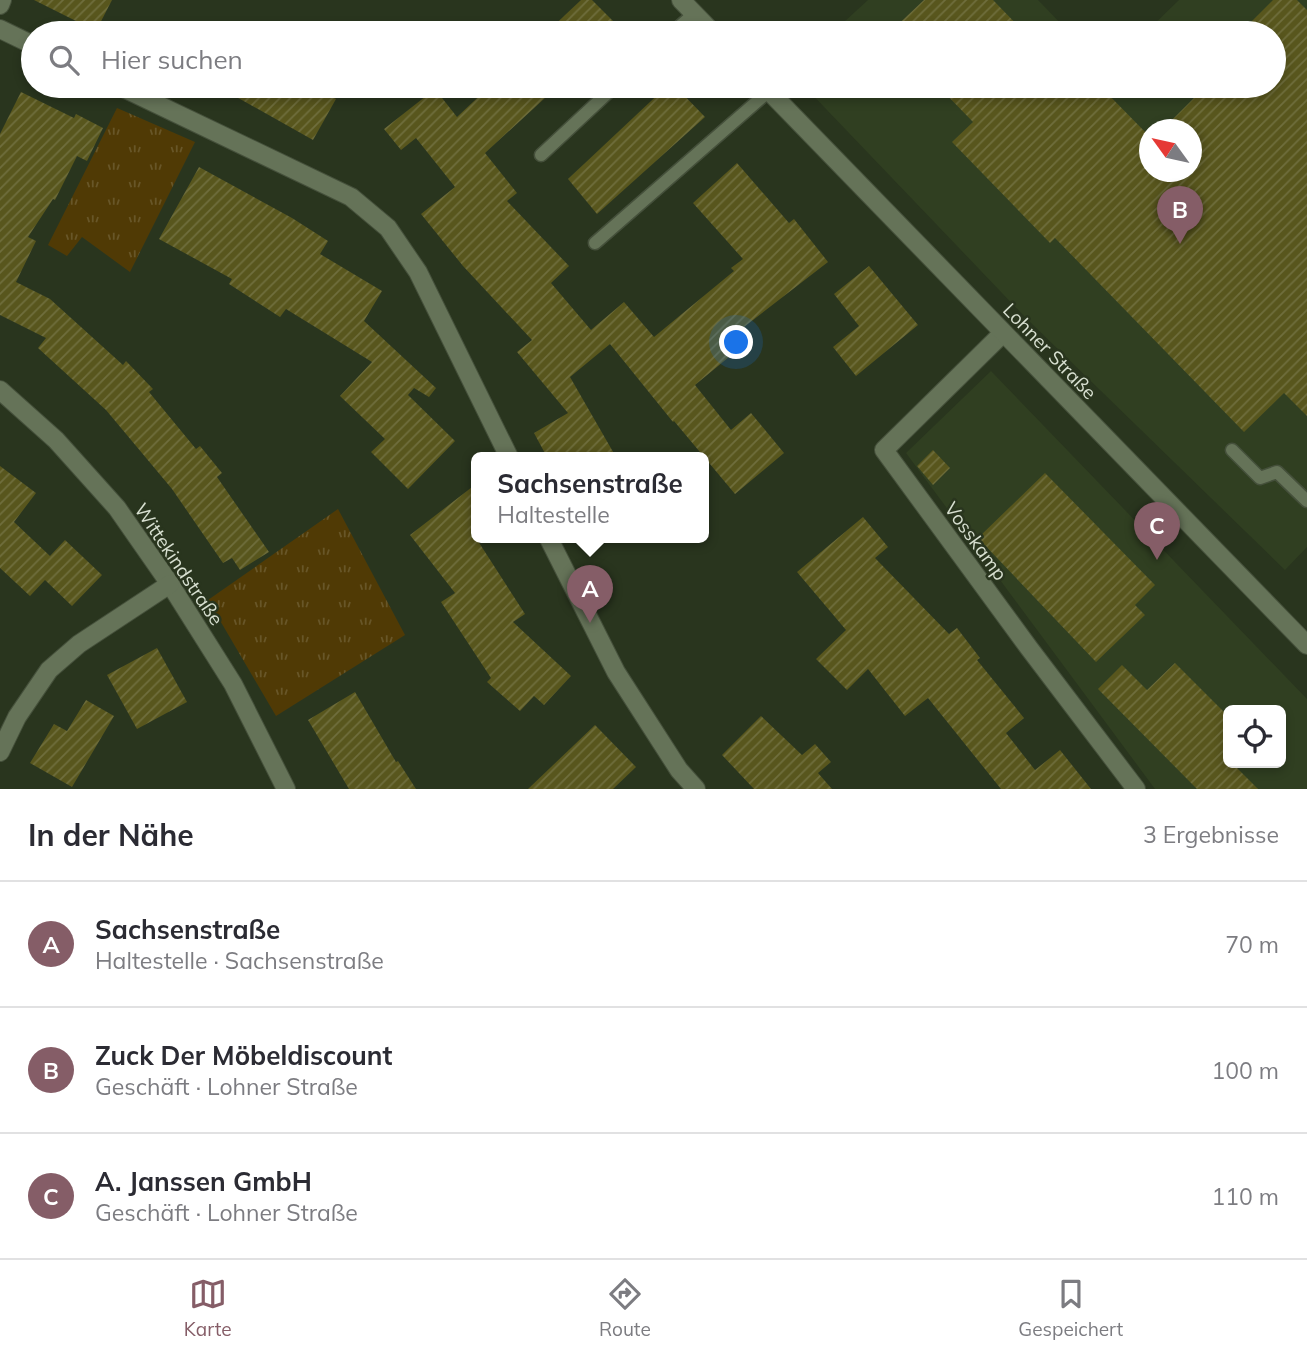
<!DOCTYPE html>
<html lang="de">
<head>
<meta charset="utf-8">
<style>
	:root { --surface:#fff; --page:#f7f7f7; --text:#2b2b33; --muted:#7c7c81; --line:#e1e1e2; --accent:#855d67 }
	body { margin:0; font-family:Mulish,sans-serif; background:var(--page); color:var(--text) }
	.controls { position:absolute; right:21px; bottom:21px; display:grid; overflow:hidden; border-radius:10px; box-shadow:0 4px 10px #0003 }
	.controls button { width:63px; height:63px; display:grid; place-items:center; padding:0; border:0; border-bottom:2px solid var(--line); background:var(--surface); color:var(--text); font:35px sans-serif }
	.compass { position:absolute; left:1139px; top:119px; width:63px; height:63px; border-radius:50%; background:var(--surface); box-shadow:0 4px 10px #0003; rotate:303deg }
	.you { position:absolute; left:737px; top:343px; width:24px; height:24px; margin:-18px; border:5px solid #fff; border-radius:50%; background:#1a73e8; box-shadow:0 0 0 10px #1a73e833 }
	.badge { display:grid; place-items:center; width:46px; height:46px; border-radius:50%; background:var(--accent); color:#fff; font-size:23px; font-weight:700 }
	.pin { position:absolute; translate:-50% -58px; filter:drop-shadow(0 2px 4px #0008) }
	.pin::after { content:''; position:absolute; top:37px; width:24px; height:21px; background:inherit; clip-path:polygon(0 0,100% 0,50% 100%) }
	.popup { position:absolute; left:471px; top:452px; width:238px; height:91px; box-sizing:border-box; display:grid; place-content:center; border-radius:10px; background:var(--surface); filter:drop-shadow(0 2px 5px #0005); font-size:23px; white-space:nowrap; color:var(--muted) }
	.popup b { font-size:26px; color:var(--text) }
	.popup::after { content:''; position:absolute; left:50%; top:100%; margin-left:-14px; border:14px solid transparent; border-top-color:var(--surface) }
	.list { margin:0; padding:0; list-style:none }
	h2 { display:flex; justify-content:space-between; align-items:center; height:91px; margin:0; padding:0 28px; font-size:30px }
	h2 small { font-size:23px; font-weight:400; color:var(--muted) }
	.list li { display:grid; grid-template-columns:46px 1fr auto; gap:21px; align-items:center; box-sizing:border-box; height:126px; padding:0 28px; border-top:2px solid var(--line) }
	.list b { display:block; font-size:26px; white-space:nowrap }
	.list p { margin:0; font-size:23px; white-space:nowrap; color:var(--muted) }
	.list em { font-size:23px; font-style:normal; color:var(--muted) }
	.icon { flex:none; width:38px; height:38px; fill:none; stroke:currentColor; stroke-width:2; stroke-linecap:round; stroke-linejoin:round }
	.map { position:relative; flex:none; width:1307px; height:789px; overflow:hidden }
	.search { position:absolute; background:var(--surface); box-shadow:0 4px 10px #0003; left:21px; right:21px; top:21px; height:77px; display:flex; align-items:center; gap:18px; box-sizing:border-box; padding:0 24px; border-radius:38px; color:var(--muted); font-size:26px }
	.sheet { height:469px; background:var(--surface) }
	nav { display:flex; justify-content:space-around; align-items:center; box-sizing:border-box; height:98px; border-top:2px solid var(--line); background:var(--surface); font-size:19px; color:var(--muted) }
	nav a { display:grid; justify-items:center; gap:4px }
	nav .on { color:var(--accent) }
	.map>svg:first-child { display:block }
	.built { fill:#303f21; fill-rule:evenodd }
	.grass { fill:url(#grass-tufts) }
	.building { fill:url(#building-hatch) }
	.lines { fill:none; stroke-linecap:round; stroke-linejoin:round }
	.service-casing { stroke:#45503b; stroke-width:15 }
	.minor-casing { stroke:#45503b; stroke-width:20 }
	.tertiary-casing { stroke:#45503b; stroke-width:20 }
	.secondary-casing { stroke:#45503b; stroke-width:20 }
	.service { stroke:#657358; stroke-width:12 }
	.minor { stroke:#657358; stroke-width:18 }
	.tertiary { stroke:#657358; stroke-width:18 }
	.secondary { stroke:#657358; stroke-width:18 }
	.labels { text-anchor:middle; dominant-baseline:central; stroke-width:5; stroke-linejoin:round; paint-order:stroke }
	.street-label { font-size:19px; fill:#d8e0d1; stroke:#29351e }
</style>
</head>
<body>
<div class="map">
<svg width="1307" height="789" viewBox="0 0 1307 789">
	<defs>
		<pattern id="grass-tufts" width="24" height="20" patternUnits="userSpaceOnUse" patternTransform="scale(1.75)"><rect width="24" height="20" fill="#503a05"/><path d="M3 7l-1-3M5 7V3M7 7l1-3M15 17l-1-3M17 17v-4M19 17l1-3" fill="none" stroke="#685628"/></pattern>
		<pattern id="building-hatch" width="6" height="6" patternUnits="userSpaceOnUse" patternTransform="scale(1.75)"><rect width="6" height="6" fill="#58561d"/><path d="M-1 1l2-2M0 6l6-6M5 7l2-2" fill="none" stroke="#6f6e3d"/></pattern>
	</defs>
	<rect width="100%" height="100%" fill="#29351e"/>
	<g class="built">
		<polygon points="868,0 1038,0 1070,33 832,33"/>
		<path d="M1179,0H1307V547L1285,570L1026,318L804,86H1274V33H1145ZM1150,130H1192V172H1150Z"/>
		<path d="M991,371L1307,699V789H1155L906,453ZM1228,710H1281V763H1228Z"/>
	</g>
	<g class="grass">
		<polygon points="117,108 195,142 130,272 82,237 67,256 48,245"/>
		<polygon points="338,509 405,635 276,716 208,600"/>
	</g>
	<g class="building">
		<polygon points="34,0 112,0 96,31"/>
		<polygon points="581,0 592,0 625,33 546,33"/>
		<polygon points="924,0 993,0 1025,33 889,33"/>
		<polygon points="1273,0 1297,0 1307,10 1307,416 1284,393 1244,432 1055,238 1050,243 952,142 973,122 938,86 1100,86 1150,137 1150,172 1192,172 1192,130 1162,130 1206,86 1274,86 1274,33 1240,33"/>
		<polygon points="217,86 311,86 336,99 313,140"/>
		<polygon points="490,86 558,86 485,153 517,193 507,201 569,266 551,283 591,330 624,302 654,337 734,271 731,268 743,259 693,203 737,163 789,223 794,219 828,262 744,327 752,338 695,385 731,430 751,413 784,453 735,494 674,421 673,422 610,344 570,377 616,457 547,457 534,433 568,413 517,352 532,340 463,266 421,214 455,187 416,138 401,150 384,129 435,89 457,117"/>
		<polygon points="667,86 675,86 705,117 597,214 568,179"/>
		<polygon points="21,92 74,118 76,114 103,128 87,161 77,156 55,200 53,199 28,237 36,241 16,282 50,299 123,365 126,361 153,389 149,392 196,449 200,446 222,473 217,477 269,552 240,570 232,558 223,563 172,489 106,410 38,348 46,338 0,315 0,134"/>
		<polygon points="199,167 292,218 328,241 320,254 382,291 364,321 436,388 429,397 414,388 408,395 455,441 408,489 371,452 385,439 340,396 372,362 286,309 280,317 229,284 232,279 159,239"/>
		<polygon points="869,266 918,325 856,376 833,347 859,326 834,294"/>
		<polygon points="933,450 950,468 933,485 917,466"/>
		<polygon points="0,466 36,493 14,522 50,556 65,540 102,575 72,606 45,580 30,596 0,568"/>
		<polygon points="1045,473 1155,585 1135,605 1145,615 1096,662 978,538"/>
		<polygon points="476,484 476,538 525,614 513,622 571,676 544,705 534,696 520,711 487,682 491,678 441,602 455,593 410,535"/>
		<polygon points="863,517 888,547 875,558 949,634 957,628 980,658 977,660 1024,718 1006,733 1035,770 1060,750 1091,789 1001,789 928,698 905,716 868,669 847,690 816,659 846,630 797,572"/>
		<polygon points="157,648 187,702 137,729 107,675"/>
		<polygon points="1175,663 1228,716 1228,763 1232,763 1258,789 1197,789 1098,689 1122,665 1147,690"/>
		<polygon points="355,692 396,762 398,761 416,789 349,789 308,720"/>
		<polygon points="86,700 114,716 72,787 30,763 54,724 67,731"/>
		<polygon points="761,716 802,755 815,744 831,762 818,773 832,789 754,789 722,755"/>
		<polygon points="595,725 636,767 613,789 528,789"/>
	</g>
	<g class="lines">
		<defs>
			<g id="service">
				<polyline points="672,33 694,14"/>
				<polyline points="541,155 615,86"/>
				<polyline points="595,243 769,91"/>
				<polyline points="1232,450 1260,478 1277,472 1307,501"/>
			</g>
			<g id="minor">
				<polyline points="0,29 33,45"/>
				<polyline points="119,86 351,197 388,228 418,272 509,457"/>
				<polyline points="1003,333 884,450 1029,648 1136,789"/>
				<polyline points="0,390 56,440 117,508 170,584 233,684 286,789"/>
				<polyline points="548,537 616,672 679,770 696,789"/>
				<polyline points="0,752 17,717 49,670 79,644 170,584"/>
			</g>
			<polyline id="tertiary" points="0,5 2,0"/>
			<g id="secondary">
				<polyline points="681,0 713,33"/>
				<polyline points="764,86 1307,645"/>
			</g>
		</defs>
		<use href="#service" class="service-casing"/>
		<use href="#minor" class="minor-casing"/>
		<use href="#tertiary" class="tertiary-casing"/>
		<use href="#secondary" class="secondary-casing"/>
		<use href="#service" class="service"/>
		<use href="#minor" class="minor"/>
		<use href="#tertiary" class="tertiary"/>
		<use href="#secondary" class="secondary"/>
	</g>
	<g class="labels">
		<g class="street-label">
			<text transform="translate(1050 351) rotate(46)">Lohner Straße</text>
			<text transform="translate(976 541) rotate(54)">Vosskamp</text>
			<text transform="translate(179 564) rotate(56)">Wittekindstraße</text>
		</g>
	</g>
</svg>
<div class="controls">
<button><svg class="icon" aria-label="locate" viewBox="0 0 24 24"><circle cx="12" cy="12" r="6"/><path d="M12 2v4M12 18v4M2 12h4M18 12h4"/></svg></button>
</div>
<svg class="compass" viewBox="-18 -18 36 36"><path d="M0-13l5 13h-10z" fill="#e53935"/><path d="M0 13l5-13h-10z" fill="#7c7c81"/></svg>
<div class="you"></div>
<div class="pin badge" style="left:590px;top:623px">A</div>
<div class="popup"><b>Sachsenstraße</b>Haltestelle</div>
<div class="pin badge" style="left:1180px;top:244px">B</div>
<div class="pin badge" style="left:1157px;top:560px">C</div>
<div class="search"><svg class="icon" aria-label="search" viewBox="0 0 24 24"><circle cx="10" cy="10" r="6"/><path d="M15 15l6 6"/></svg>Hier suchen</div>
</div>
<section class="sheet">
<h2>In der Nähe<small>3 Ergebnisse</small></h2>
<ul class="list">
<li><span class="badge">A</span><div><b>Sachsenstraße</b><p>Haltestelle · Sachsenstraße</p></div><em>70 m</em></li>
<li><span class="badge">B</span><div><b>Zuck Der Möbeldiscount</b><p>Geschäft · Lohner Straße</p></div><em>100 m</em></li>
<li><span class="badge">C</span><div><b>A. Janssen GmbH</b><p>Geschäft · Lohner Straße</p></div><em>110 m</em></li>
</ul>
</section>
<nav>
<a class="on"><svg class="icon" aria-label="map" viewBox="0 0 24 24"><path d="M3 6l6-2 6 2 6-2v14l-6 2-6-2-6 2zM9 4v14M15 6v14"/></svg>Karte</a>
<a><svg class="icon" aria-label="directions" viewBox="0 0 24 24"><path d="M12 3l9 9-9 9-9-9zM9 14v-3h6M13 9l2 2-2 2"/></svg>Route</a>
<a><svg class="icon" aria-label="saved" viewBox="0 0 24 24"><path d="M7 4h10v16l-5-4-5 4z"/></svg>Gespeichert</a>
</nav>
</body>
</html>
